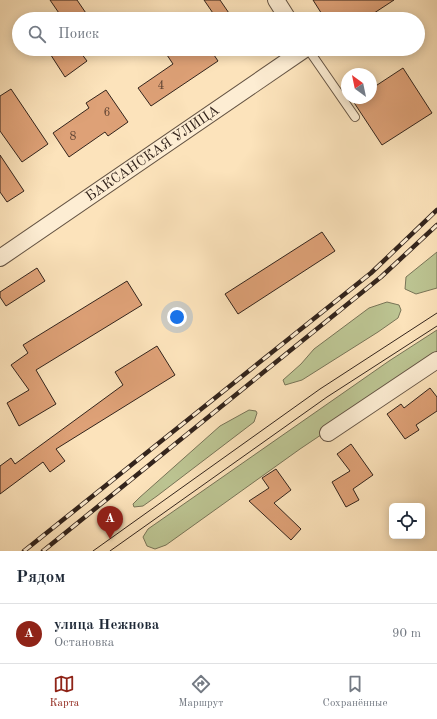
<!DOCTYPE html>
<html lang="ru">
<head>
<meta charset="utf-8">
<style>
	:root { --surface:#fff; --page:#f6f6f7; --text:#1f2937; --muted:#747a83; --line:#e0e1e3; --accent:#8f2418 }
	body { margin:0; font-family:"Old Standard TT",serif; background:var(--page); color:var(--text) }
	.controls { position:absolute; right:12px; bottom:12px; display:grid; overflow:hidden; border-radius:6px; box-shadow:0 2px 10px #0003 }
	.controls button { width:36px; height:36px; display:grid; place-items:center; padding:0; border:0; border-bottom:1px solid var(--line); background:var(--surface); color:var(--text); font:20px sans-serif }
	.compass { position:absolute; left:341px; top:68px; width:36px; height:36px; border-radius:50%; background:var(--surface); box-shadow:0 2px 10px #0003; rotate:327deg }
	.you { position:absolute; left:177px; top:317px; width:14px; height:14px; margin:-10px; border:3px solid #fff; border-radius:50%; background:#1a73e8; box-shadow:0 0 0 6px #1a73e833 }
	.badge { display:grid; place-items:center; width:26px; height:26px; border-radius:50%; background:var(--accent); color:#fff; font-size:13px; font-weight:700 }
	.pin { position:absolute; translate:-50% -33px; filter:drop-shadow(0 1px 2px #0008) }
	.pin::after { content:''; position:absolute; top:21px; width:14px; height:12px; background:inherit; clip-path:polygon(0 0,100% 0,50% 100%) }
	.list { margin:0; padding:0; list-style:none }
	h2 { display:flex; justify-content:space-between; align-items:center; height:52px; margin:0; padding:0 16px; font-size:17px }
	h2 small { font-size:13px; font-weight:400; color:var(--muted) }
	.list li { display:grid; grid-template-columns:26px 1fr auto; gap:12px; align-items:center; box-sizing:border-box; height:60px; padding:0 16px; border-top:1px solid var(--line) }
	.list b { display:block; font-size:15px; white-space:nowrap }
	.list p { margin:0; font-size:13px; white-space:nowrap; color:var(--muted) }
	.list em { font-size:13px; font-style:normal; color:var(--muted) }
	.icon { flex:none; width:22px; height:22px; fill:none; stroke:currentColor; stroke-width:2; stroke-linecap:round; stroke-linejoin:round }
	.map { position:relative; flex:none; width:437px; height:551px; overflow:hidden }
	.search { position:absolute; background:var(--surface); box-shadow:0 2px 10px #0003; left:12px; right:12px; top:12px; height:44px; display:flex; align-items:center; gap:10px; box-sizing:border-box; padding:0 14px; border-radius:22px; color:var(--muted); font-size:15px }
	.sheet { height:112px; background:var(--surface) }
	nav { display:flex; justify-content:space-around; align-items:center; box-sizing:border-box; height:56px; border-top:1px solid var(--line); background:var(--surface); font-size:11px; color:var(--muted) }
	nav a { display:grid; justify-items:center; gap:2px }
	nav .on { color:var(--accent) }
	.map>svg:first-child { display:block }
	.green { fill:#bcc492; stroke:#787457 }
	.building { fill:#dea177; stroke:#33241c }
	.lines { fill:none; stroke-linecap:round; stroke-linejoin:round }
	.service-casing { stroke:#655444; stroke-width:10 }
	.minor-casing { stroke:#655444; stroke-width:18 }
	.service { stroke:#fdedd3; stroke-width:8 }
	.minor { stroke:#fdedd3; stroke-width:16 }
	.tram { stroke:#33241c; stroke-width:1 }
	.rail-casing { stroke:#33241c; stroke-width:4.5 }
	.rail { stroke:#fdedd3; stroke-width:3; stroke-dasharray:9; stroke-linecap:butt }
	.labels { text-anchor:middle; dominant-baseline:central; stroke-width:3; stroke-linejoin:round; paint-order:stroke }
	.number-label { font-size:12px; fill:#5e4333 }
	.street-label { font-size:14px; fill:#33241c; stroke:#fdedd3 }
</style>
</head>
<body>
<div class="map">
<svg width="437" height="551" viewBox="0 0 437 551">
	<rect width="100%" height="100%" fill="#fce3bb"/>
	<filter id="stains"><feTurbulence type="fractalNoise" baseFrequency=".005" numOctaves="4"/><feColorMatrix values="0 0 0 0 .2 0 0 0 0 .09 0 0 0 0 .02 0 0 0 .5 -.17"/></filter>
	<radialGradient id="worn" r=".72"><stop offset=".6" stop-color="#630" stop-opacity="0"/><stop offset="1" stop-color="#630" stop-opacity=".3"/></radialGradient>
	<g class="green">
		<polygon points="437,252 437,288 416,294 405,289 406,277"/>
		<polygon points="387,302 399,305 401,310 398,318 378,332 302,380 285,385 283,380 301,364 314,349 369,308"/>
		<polygon points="437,330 437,357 300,449 166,545 155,549 147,546 143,537 148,529 389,361"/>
		<polygon points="249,410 256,411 257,413 254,422 157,496 143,506 134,507 133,504 139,498 220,426"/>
	</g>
	<g class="building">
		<polygon points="50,0 77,0 90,19 63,19"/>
		<polygon points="204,0 220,0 233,19 217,19"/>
		<polygon points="313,0 394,0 365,19 325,19"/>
		<polygon points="47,49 78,49 87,61 65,77"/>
		<polygon points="163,49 210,49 218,61 151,106 138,88 173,64"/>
		<polygon points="403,68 432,113 382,145 351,98 371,98 371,89"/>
		<polygon points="11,89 48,144 22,162 0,131 0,96"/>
		<polygon points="106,90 128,122 108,136 105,132 69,157 53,133 89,108 86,103"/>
		<polygon points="0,155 24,191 7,202 0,192"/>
		<polygon points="322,232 335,251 238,314 225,294"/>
		<polygon points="37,268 45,281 6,306 0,297 0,292"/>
		<polygon points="127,281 142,305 36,370 56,404 19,426 7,403 29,390 11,365 28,353 23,345"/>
		<polygon points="157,346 175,375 56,449 65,461 50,472 43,462 0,494 0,466 11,458 15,464 123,385 115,372"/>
		<polygon points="430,388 437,397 437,411 416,425 419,430 405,439 387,414 401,404 404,408"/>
		<polygon points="351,444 373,475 353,489 359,500 346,507 332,482 350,471 337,454"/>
		<polygon points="276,469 291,490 274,503 301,529 291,540 249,501 269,488 262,478"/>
	</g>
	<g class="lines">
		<defs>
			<polyline id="service" points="308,49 355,117"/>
			<g id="minor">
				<polyline points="276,0 288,19"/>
				<path id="s1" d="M0,258L305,49"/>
				<polyline points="328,433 437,360"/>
			</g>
		</defs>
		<use href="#service" class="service-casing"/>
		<use href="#minor" class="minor-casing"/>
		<use href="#service" class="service"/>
		<use href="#minor" class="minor"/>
		<g class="tram">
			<polyline points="93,551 320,389 437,313"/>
			<polyline points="110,551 327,397 437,326"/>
		</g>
		<defs>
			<g id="rail">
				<polyline points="24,551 371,273 437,210"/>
				<polyline points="43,551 381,277 437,225"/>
			</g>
		</defs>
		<use href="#rail" class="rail-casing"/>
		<use href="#rail" class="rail"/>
	</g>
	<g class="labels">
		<g class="number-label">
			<text x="161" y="86">4</text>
			<text x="107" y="113">6</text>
			<text x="73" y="137">8</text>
		</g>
		<g class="street-label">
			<text stroke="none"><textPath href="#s1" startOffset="185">БАКСАНСКАЯ УЛИЦА</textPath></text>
		</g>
	</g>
	<rect width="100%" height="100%" filter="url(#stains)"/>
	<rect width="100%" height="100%" fill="url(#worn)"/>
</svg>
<div class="controls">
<button><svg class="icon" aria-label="locate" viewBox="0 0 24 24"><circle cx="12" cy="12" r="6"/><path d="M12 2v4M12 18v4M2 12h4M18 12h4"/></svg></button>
</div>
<svg class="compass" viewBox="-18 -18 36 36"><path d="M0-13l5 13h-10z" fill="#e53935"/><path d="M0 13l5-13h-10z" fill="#747a83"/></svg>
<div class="you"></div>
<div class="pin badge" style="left:110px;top:539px">A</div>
<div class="search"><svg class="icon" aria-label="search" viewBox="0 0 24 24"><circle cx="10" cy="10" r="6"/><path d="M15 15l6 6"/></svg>Поиск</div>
</div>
<section class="sheet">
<h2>Рядом<small></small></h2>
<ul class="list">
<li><span class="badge">A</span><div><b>улица Нежнова</b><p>Остановка</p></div><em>90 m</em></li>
</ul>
</section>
<nav>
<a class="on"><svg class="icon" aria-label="map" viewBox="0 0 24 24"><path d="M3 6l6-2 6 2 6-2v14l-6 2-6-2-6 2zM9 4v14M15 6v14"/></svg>Карта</a>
<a><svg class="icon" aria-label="directions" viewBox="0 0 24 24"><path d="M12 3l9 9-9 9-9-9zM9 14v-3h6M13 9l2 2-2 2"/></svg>Маршрут</a>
<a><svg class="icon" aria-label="saved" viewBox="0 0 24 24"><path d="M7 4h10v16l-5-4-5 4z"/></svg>Сохранённые</a>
</nav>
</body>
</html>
